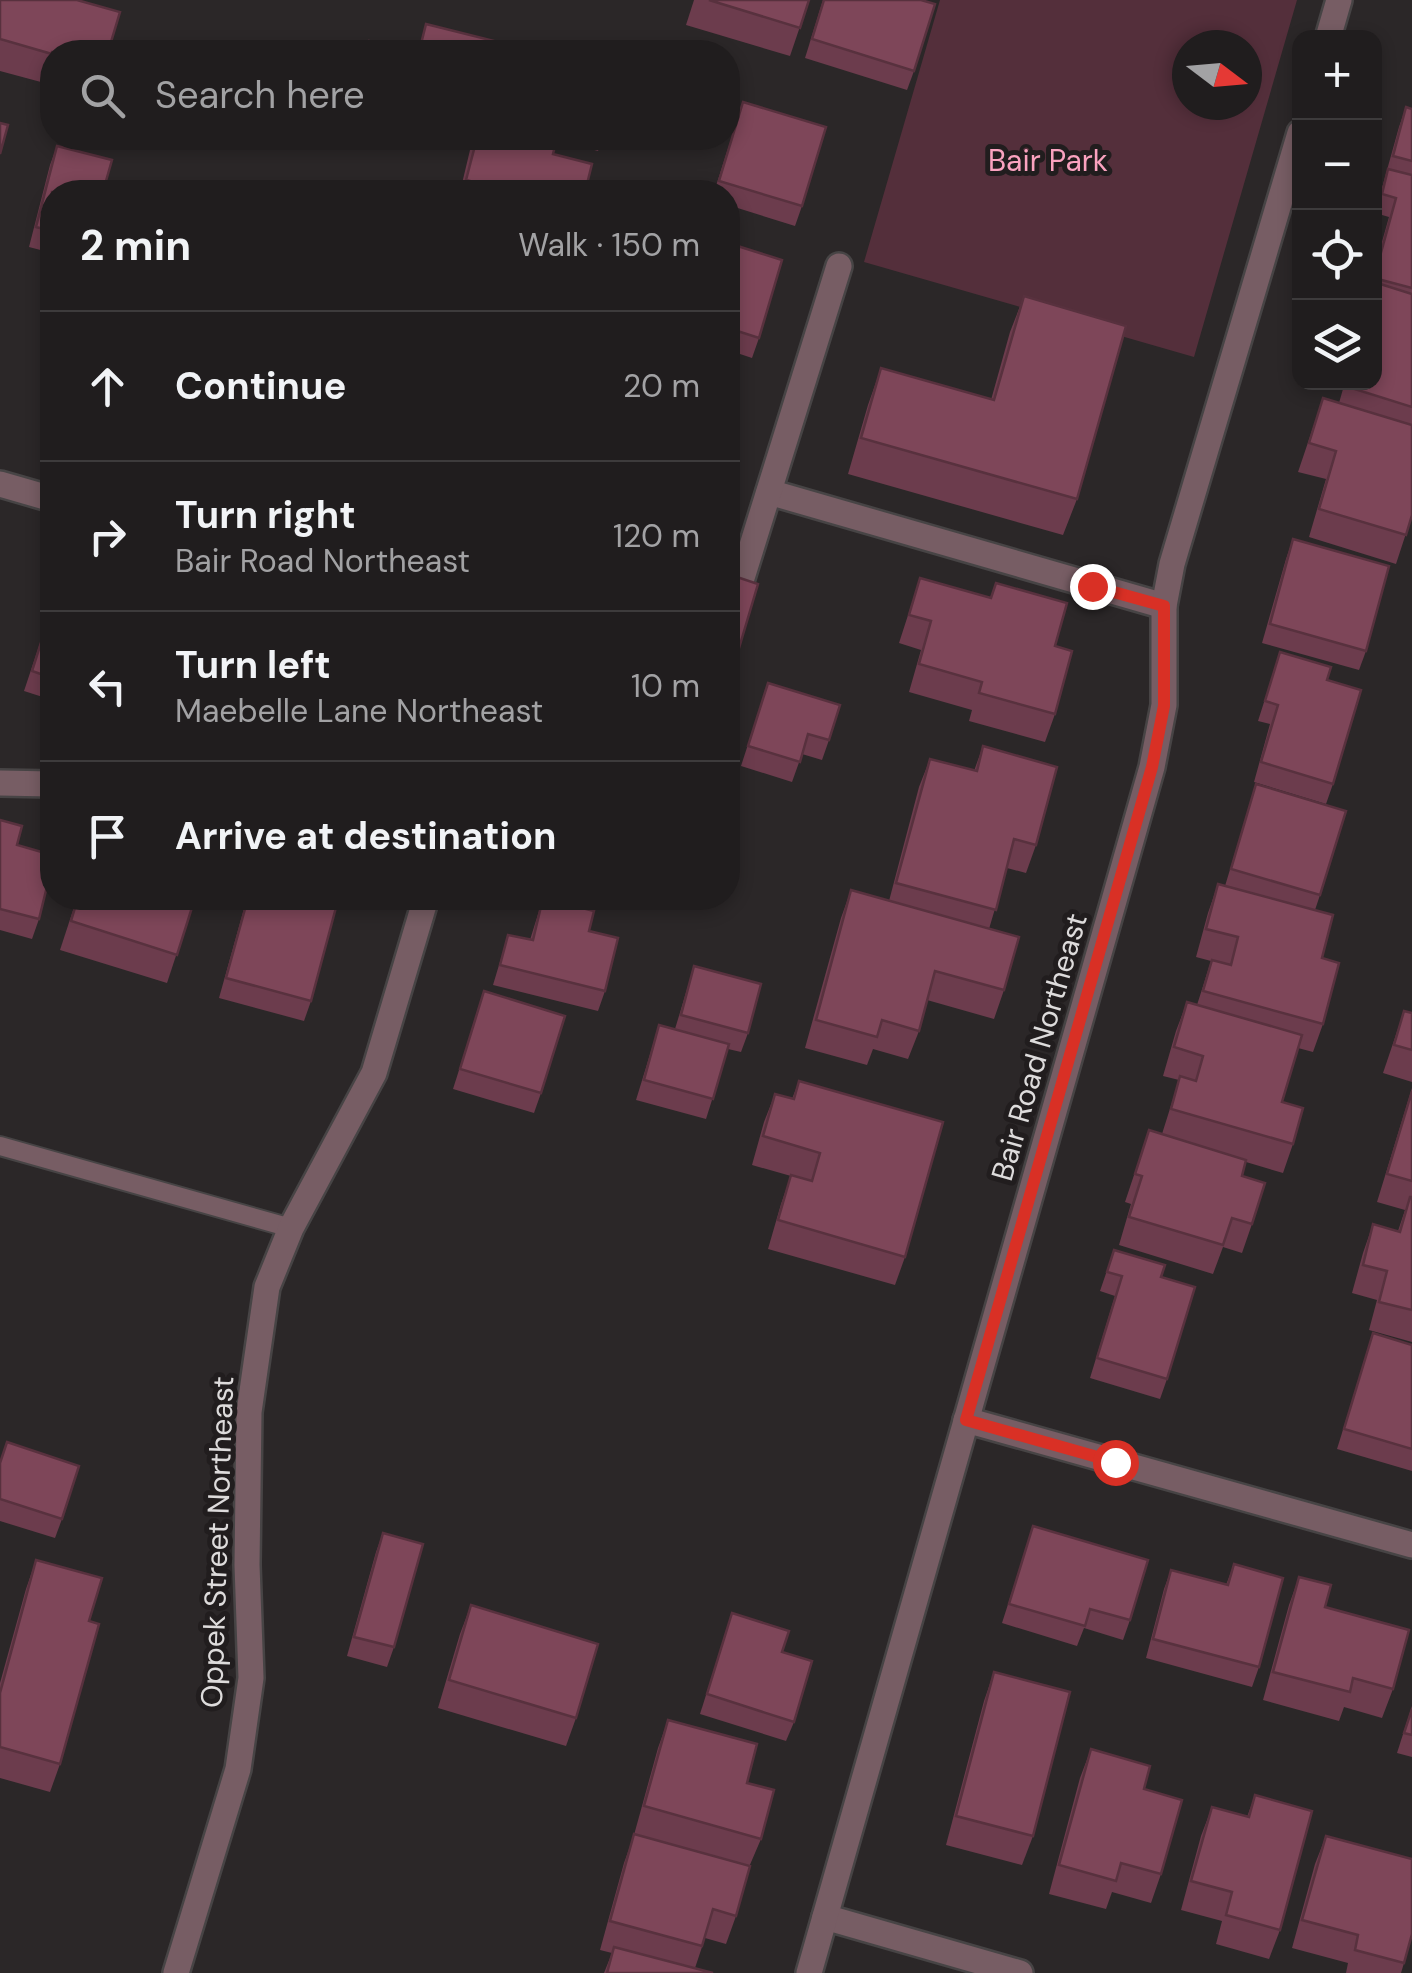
<!DOCTYPE html>
<html lang="en">
<head>
<meta charset="utf-8">
<style>
	:root { --surface:#201d1e; --page:#282627; --text:#f1f3f6; --muted:#a2a2a4; --line:#3d3b3c }
	body { margin:0; font-family:"DM Sans",sans-serif; background:var(--page); color:var(--text) }
	.controls { position:absolute; right:30px; top:30px; display:grid; overflow:hidden; border-radius:20px; box-shadow:0 5px 15px #0003 }
	.controls button { width:90px; height:90px; display:grid; place-items:center; padding:0; border:0; border-bottom:2px solid var(--line); background:var(--surface); color:var(--text); font:50px sans-serif }
	.compass { position:absolute; left:1172px; top:30px; width:90px; height:90px; border-radius:50%; background:var(--surface); box-shadow:0 5px 15px #0003; rotate:106deg }
	.stop { position:absolute; width:30px; height:30px; margin:-22px; border:8px solid #d93025; border-radius:50%; background:#fff }
	.stop.end { background:#d93025; border-color:#fff; box-shadow:0 2px 10px #0008 }
	.list { margin:0; padding:0; list-style:none }
	h2 { display:flex; justify-content:space-between; align-items:center; height:130px; margin:0; padding:0 40px; font-size:42px }
	h2 small { font-size:32px; font-weight:400; color:var(--muted) }
	.list li { display:grid; grid-template-columns:65px 1fr auto; gap:30px; align-items:center; box-sizing:border-box; height:150px; padding:0 40px; border-top:2px solid var(--line) }
	.list b { display:block; font-size:38px; white-space:nowrap }
	.list p { margin:0; font-size:32px; white-space:nowrap; color:var(--muted) }
	.list em { font-size:32px; font-style:normal; color:var(--muted) }
	.icon { flex:none; width:55px; height:55px; fill:none; stroke:currentColor; stroke-width:2; stroke-linecap:round; stroke-linejoin:round }
	.map { position:relative; flex:none; width:1412px; height:1973px; overflow:hidden }
	.search { position:absolute; background:var(--surface); box-shadow:0 5px 15px #0003; left:40px; top:40px; width:700px; height:110px; display:flex; align-items:center; gap:25px; box-sizing:border-box; padding:0 35px; border-radius:40px; color:var(--muted); font-size:38px }
	.panel { position:absolute; background:var(--surface); box-shadow:0 5px 15px #0003; left:40px; top:180px; width:700px; height:730px; border-radius:40px }
	.map>svg:first-child { display:block }
	.green { fill:#542f3b; fill-rule:evenodd }
	.lines { fill:none; stroke-linecap:round; stroke-linejoin:round }
	.service-casing { stroke:#474445; stroke-width:22 }
	.minor-casing { stroke:#474445; stroke-width:30 }
	.service { stroke:#775d64; stroke-width:18 }
	.minor { stroke:#775d64; stroke-width:25 }
	.wall { fill:#6c3c4d }
	.building { fill:#7e4659; stroke:#58313e; stroke-width:2.5 }
	.route { stroke:#d93025; stroke-width:12 }
	.labels { text-anchor:middle; dominant-baseline:central; stroke-width:10; stroke-linejoin:round; paint-order:stroke }
	.park-label { font-size:30px; fill:#faa2bf; stroke:#211d1e }
	.street-label { font-size:30px; fill:#dddbdb; stroke:#211d1e }
</style>
</head>
<body>
<div class="map">
<svg width="1412" height="1973" viewBox="0 0 1412 1973">
	<rect width="100%" height="100%" fill="#2b2728"/>
	<path class="green" d="M940,0H1297L1194,357L864,262ZM1187,45H1247V105H1187Z"/>
	<g class="lines">
		<defs>
			<polyline id="service" points="0,1146 291,1228"/>
			<g id="minor">
				<polyline points="1328,38 1339,0"/>
				<polyline points="0,484 52,499"/>
				<polyline points="769,492 1164,606"/>
				<polyline points="741,581 839,266"/>
				<polyline points="0,783 52,784"/>
				<polyline points="966,1420 1412,1545"/>
				<polyline points="825,1917 1020,1973"/>
				<polyline points="176,1973 238,1769 251,1678 247,1565 249,1412 267,1287 291,1228 374,1073 426,898"/>
				<polyline points="809,1973 1152,767 1164,705 1164,606 1172,564 1300,133"/>
			</g>
		</defs>
		<use href="#service" class="service-casing"/>
		<use href="#minor" class="minor-casing"/>
		<use href="#service" class="service"/>
		<use href="#minor" class="minor"/>
	</g>
	<g class="wall">
		<polygon points="0,0 52,52 52,85 0,71"/>
		<polygon points="694,0 809,0 790,56 686,25"/>
		<polygon points="823,0 921,0 914,71 907,90 805,58"/>
		<polygon points="743,102 802,206 795,226 728,205 728,192 714,192"/>
		<polygon points="1406,107 1412,109 1412,515 1396,564 1309,537 1326,479 1298,472 1323,398 1339,403 1345,382 1374,382 1374,270 1389,217 1375,213 1399,127"/>
		<polygon points="420,138 603,138 598,151 557,140 553,154 585,192 460,192 470,150"/>
		<polygon points="57,146 104,188 52,192 52,253 29,247 50,165"/>
		<polygon points="728,243 759,338 752,358 728,350"/>
		<polygon points="1024,296 1077,499 1063,535 848,474 868,405 881,368 991,400 1010,332"/>
		<polygon points="1293,539 1366,651 1359,670 1262,643 1286,559"/>
		<polygon points="728,574 734,665 728,682"/>
		<polygon points="920,578 990,598 996,583 1055,646 1055,714 1045,742 969,721 972,710 909,692 921,650 899,643"/>
		<polygon points="52,607 52,700 24,691"/>
		<polygon points="1280,652 1327,680 1333,784 1326,804 1254,782 1270,724 1258,721"/>
		<polygon points="768,683 829,740 822,760 802,754 792,782 741,766"/>
		<polygon points="983,746 1036,845 1026,873 1007,868 989,929 1004,990 994,1019 927,1000 919,1031 908,1059 873,1049 867,1065 805,1048 841,918 851,890 889,901 919,787 930,759 974,771"/>
		<polygon points="1256,784 1320,895 1315,910 1322,958 1323,1024 1313,1052 1298,1048 1282,1102 1293,1144 1283,1173 1246,1162 1242,1176 1252,1224 1242,1253 1223,1247 1213,1274 1119,1245 1131,1204 1125,1202 1149,1130 1162,1134 1179,1080 1163,1076 1176,1031 1187,1002 1197,1005 1211,961 1196,957 1208,913 1218,884 1225,886"/>
		<polygon points="0,820 17,845 39,919 32,939 0,930"/>
		<polygon points="77,898 195,898 167,983 60,950"/>
		<polygon points="247,898 330,898 311,1001 304,1021 219,998"/>
		<polygon points="543,898 589,931 605,991 598,1011 493,985 508,935 530,940"/>
		<polygon points="694,966 748,1033 741,1052 728,1049 706,1119 636,1100 659,1025 675,1029"/>
		<polygon points="484,991 541,1093 534,1113 453,1089"/>
		<polygon points="1404,1011 1412,1013 1412,1082 1383,1073"/>
		<polygon points="799,1081 905,1257 895,1285 768,1249 781,1204 791,1176 752,1165 764,1122 775,1094 792,1099"/>
		<polygon points="1412,1088 1412,1342 1369,1330 1377,1300 1352,1293 1363,1253 1373,1224 1398,1231 1405,1210 1377,1202"/>
		<polygon points="1114,1250 1167,1379 1160,1399 1090,1378 1115,1296 1100,1291"/>
		<polygon points="1373,1333 1412,1345 1412,1471 1337,1449"/>
		<polygon points="0,1461 62,1519 55,1538 0,1521"/>
		<polygon points="1033,1526 1130,1620 1123,1640 1084,1628 1077,1646 1002,1623"/>
		<polygon points="383,1533 394,1647 387,1667 347,1656 376,1552"/>
		<polygon points="36,1560 89,1621 60,1764 50,1792 0,1778 0,1683 26,1589"/>
		<polygon points="1234,1564 1259,1667 1252,1687 1146,1658 1164,1589 1171,1570 1226,1585"/>
		<polygon points="1299,1577 1393,1689 1382,1718 1344,1707 1339,1721 1263,1700 1289,1605"/>
		<polygon points="471,1605 576,1718 566,1746 438,1708 460,1634"/>
		<polygon points="732,1613 782,1652 794,1722 786,1741 700,1714"/>
		<polygon points="994,1672 1033,1836 1022,1865 946,1845 984,1701"/>
		<polygon points="1412,1706 1412,1757 1397,1753"/>
		<polygon points="668,1720 747,1783 761,1839 749,1867 736,1916 726,1944 705,1938 695,1968 713,1973 604,1973 612,1953 600,1950 624,1863 634,1835 658,1748"/>
		<polygon points="1091,1749 1144,1789 1161,1874 1151,1903 1112,1892 1106,1909 1049,1894 1080,1778"/>
		<polygon points="1255,1795 1280,1930 1269,1959 1216,1944 1222,1921 1181,1910 1201,1836 1212,1807 1247,1817"/>
		<polygon points="1326,1836 1404,1963 1401,1973 1346,1973 1348,1963 1292,1948 1315,1864"/>
	</g>
	<g class="building">
		<polygon points="0,0 77,0 120,12 108,52 52,52 52,54 0,39"/>
		<polygon points="709,0 809,0 800,28"/>
		<polygon points="824,0 921,0 935,4 914,71 812,39"/>
		<polygon points="426,24 538,52 419,52"/>
		<polygon points="369,41 402,52 365,52"/>
		<polygon points="743,102 826,127 802,206 719,181"/>
		<polygon points="1406,107 1412,109 1412,161 1393,156"/>
		<polygon points="0,123 8,125 0,154"/>
		<polygon points="477,138 557,138 553,154 592,164 585,192 513,192 466,180"/>
		<polygon points="57,146 112,160 104,188 121,192 52,192 52,231 36,227"/>
		<polygon points="1388,169 1412,175 1412,288 1374,278 1396,198 1382,194"/>
		<polygon points="728,243 782,260 759,338 728,328"/>
		<polygon points="1374,282 1412,294 1412,407 1345,386 1347,382 1374,382"/>
		<polygon points="1024,296 1126,326 1077,499 861,438 881,368 994,400"/>
		<polygon points="1323,398 1412,425 1412,515 1406,535 1319,509 1336,451 1309,443"/>
		<polygon points="1293,539 1389,566 1366,651 1270,624"/>
		<polygon points="728,574 758,584 734,665 728,663"/>
		<polygon points="920,578 991,598 996,583 1067,603 1055,646 1072,651 1055,714 979,693 982,682 919,664 931,621 909,615"/>
		<polygon points="52,608 52,678 32,671"/>
		<polygon points="1280,652 1331,667 1327,680 1361,690 1333,784 1261,762 1278,705 1265,701"/>
		<polygon points="768,683 840,705 829,740 808,734 800,762 748,746"/>
		<polygon points="983,746 1057,767 1036,845 1014,839 996,910 896,883 930,759 977,771"/>
		<polygon points="1256,784 1346,811 1320,895 1231,869"/>
		<polygon points="0,820 22,826 17,845 52,855 52,866 39,919 0,909"/>
		<polygon points="1218,884 1333,915 1322,958 1339,963 1323,1024 1203,991 1212,960 1231,965 1238,937 1206,929"/>
		<polygon points="851,890 1019,937 1004,990 935,971 919,1031 882,1020 877,1037 816,1020"/>
		<polygon points="78,898 195,898 177,955 71,921"/>
		<polygon points="248,898 287,899 287,898 330,898 338,900 311,1001 226,978"/>
		<polygon points="543,898 594,911 589,931 618,938 605,991 500,965 508,935 533,940"/>
		<polygon points="694,966 761,984 748,1033 681,1015"/>
		<polygon points="484,991 565,1016 541,1093 460,1069"/>
		<polygon points="1187,1002 1302,1035 1282,1102 1303,1108 1293,1144 1171,1109 1180,1076 1196,1081 1203,1056 1174,1047"/>
		<polygon points="1404,1011 1412,1013 1412,1050 1394,1045"/>
		<polygon points="659,1025 729,1044 713,1099 644,1080"/>
		<polygon points="799,1081 943,1122 905,1257 778,1220 791,1175 812,1181 820,1153 763,1136 775,1094 794,1099"/>
		<polygon points="1412,1091 1412,1181 1387,1174"/>
		<polygon points="1149,1130 1246,1160 1242,1176 1265,1183 1252,1224 1232,1218 1223,1245 1129,1217 1142,1176 1135,1174"/>
		<polygon points="1410,1197 1412,1197 1412,1310 1379,1302 1387,1271 1363,1265 1373,1224 1400,1232"/>
		<polygon points="1114,1250 1165,1265 1161,1277 1195,1287 1167,1379 1097,1358 1122,1276 1107,1272"/>
		<polygon points="1373,1333 1412,1345 1412,1449 1344,1429"/>
		<polygon points="7,1442 79,1466 62,1519 0,1499 0,1463"/>
		<polygon points="1033,1526 1148,1560 1130,1620 1090,1609 1085,1626 1009,1604"/>
		<polygon points="383,1533 423,1544 394,1647 354,1637"/>
		<polygon points="36,1560 102,1578 89,1621 99,1624 60,1764 0,1747 0,1693"/>
		<polygon points="1234,1564 1283,1578 1259,1667 1153,1639 1171,1570 1228,1585"/>
		<polygon points="1299,1577 1331,1585 1325,1607 1409,1630 1393,1689 1353,1678 1350,1692 1273,1672"/>
		<polygon points="471,1605 598,1644 576,1718 449,1680"/>
		<polygon points="732,1613 789,1631 782,1652 812,1661 794,1722 707,1694"/>
		<polygon points="994,1672 1070,1692 1033,1836 956,1816"/>
		<polygon points="1412,1709 1412,1735 1404,1733"/>
		<polygon points="668,1720 757,1744 747,1783 774,1790 761,1839 644,1806"/>
		<polygon points="1091,1749 1150,1766 1144,1789 1182,1800 1161,1874 1121,1863 1116,1881 1059,1865"/>
		<polygon points="1255,1795 1312,1811 1280,1930 1226,1915 1232,1892 1191,1881 1212,1807 1249,1817"/>
		<polygon points="634,1834 750,1866 736,1916 713,1909 702,1946 610,1921"/>
		<polygon points="1326,1836 1412,1859 1412,1934 1404,1963 1355,1950 1358,1935 1302,1920"/>
		<polygon points="614,1947 713,1973 607,1973"/>
	</g>
	<g class="lines">
		<polyline class="route" points="1092,586 1164,606 1164,706 1152,767 966,1420 1115,1462"/>
	</g>
	<g class="labels">
		<g class="park-label">
			<text x="1048" y="160">Bair Park</text>
		</g>
		<g class="street-label">
			<text transform="translate(1039 1047) rotate(-74)">Bair Road Northeast</text>
			<text transform="translate(217 1542) rotate(-88)">Oppek Street Northeast</text>
		</g>
	</g>
</svg>
<div class="controls">
<button>+</button>
<button>−</button>
<button><svg class="icon" aria-label="locate" viewBox="0 0 24 24"><circle cx="12" cy="12" r="6"/><path d="M12 2v4M12 18v4M2 12h4M18 12h4"/></svg></button>
<button><svg class="icon" aria-label="layers" viewBox="0 0 24 24"><path d="M12 4l9 5-9 5-9-5zM3 14l9 5 9-5"/></svg></button>
</div>
<svg class="compass" viewBox="-18 -18 36 36"><path d="M0-13l5 13h-10z" fill="#e53935"/><path d="M0 13l5-13h-10z" fill="#a2a2a4"/></svg>
<div class="stop" style="left:1115px;top:1462px"></div>
<div class="stop end" style="left:1092px;top:586px"></div>
<div class="search"><svg class="icon" aria-label="search" viewBox="0 0 24 24"><circle cx="10" cy="10" r="6"/><path d="M15 15l6 6"/></svg>Search here</div>
<section class="panel">
<h2>2 min<small>Walk · 150 m</small></h2>
<ul class="list">
<li><svg class="icon" aria-label="ahead" viewBox="0 0 24 24"><path d="M12 20V5M6 11l6-6 6 6"/></svg><div><b>Continue</b></div><em>20 m</em></li>
<li><svg class="icon" aria-label="right" viewBox="0 0 24 24"><path d="M7 20v-9h11M14 6l5 5-5 5"/></svg><div><b>Turn right</b><p>Bair Road Northeast</p></div><em>120 m</em></li>
<li><svg class="icon" aria-label="left" viewBox="0 0 24 24"><path d="M17 20v-9H6M10 6l-5 5 5 5"/></svg><div><b>Turn left</b><p>Maebelle Lane Northeast</p></div><em>10 m</em></li>
<li><svg class="icon" aria-label="arrive" viewBox="0 0 24 24"><path d="M6 21V4h12l-3 4 3 4H6"/></svg><div><b>Arrive at destination</b></div></li>
</ul>
</section>
</div>
</body>
</html>
